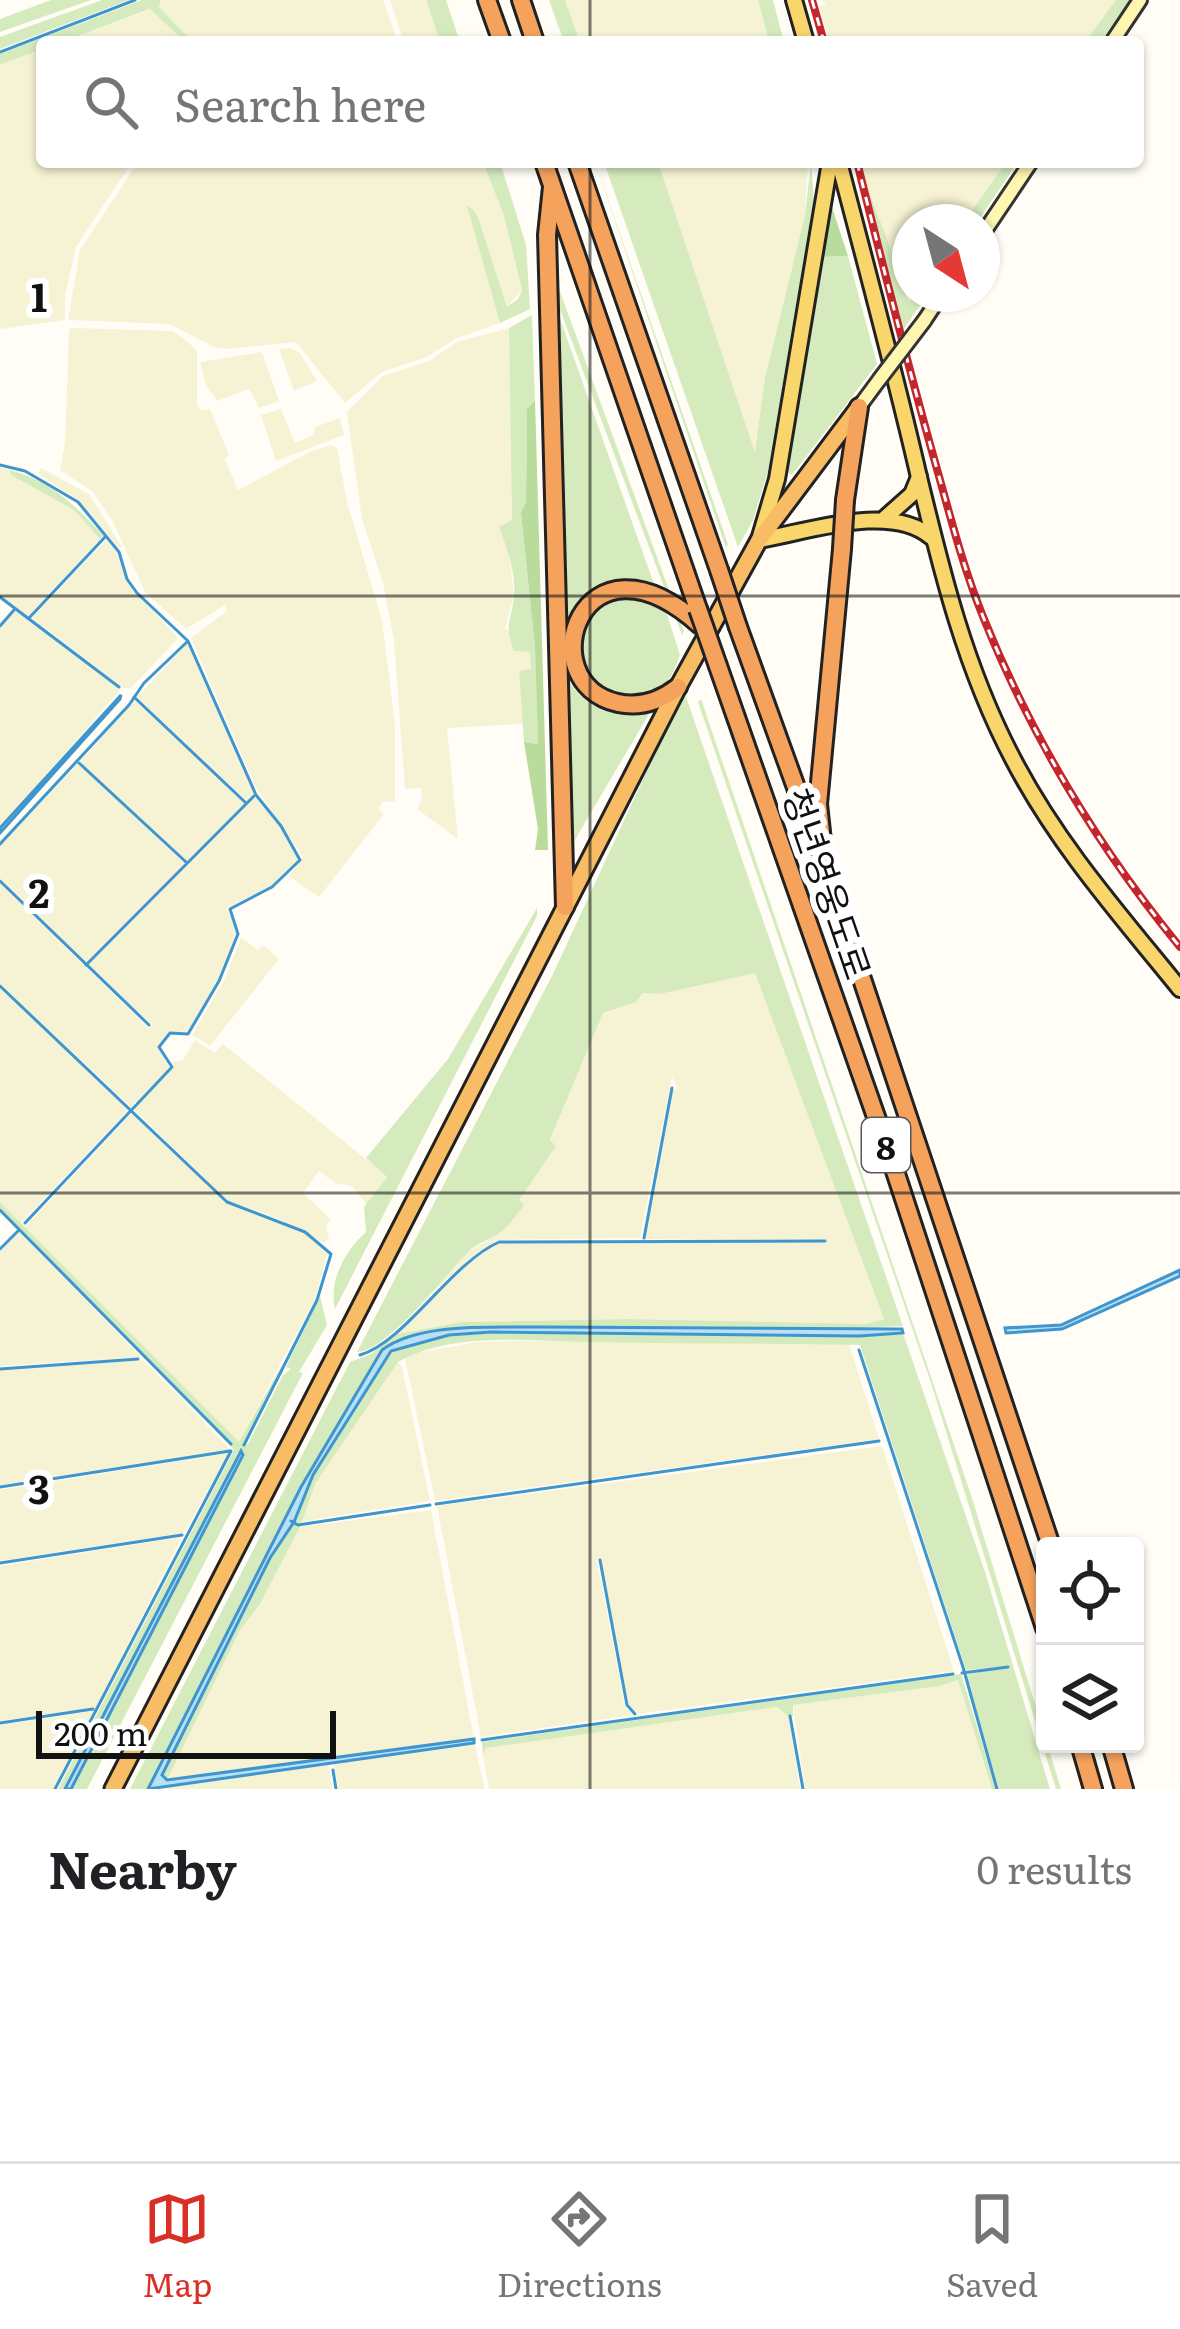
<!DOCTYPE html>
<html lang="en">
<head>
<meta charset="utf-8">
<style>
	:root { --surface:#fff; --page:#f6f6f6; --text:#202124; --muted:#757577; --line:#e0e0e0; --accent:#d93025 }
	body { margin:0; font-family:Literata,"Noto Sans KR",serif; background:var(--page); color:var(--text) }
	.controls { position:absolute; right:36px; bottom:36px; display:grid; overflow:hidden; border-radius:12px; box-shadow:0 3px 9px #0004 }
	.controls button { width:108px; height:108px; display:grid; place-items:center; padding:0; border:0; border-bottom:3px solid var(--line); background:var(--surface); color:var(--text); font:60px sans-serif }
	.compass { position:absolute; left:892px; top:204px; width:108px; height:108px; border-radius:50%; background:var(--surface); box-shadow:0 3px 9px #0004; rotate:144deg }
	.scale { position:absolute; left:36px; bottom:30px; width:300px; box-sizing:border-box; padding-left:12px; border:6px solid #111; border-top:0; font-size:33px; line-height:42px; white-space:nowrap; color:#111; -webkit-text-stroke:9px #fff; paint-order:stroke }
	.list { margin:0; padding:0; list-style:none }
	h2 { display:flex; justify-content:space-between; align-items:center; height:156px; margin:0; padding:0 48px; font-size:51px }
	h2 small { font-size:39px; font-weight:400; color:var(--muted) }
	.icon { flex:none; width:66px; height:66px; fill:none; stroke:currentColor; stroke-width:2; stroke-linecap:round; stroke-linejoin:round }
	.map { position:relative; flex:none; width:1180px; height:1789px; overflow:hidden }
	.search { position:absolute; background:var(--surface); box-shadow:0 3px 9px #0004; left:36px; right:36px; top:36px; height:132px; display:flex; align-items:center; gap:30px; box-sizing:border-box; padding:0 42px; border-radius:12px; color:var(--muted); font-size:45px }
	.sheet { height:372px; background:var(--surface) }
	nav { display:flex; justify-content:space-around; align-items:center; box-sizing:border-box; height:168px; border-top:3px solid var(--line); background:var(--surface); font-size:33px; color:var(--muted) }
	nav a { display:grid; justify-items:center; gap:6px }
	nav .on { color:var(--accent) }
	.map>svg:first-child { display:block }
	.farmland { fill:#f6f3d4 }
	.green { fill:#d5ebbd }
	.forest { fill:#b9dc9c }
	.water { fill:#b9e0f7; stroke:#3f96cf; stroke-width:3 }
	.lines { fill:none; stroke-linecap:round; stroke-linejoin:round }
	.stream { stroke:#3f96cf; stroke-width:3 }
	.secondary-casing { stroke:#333; stroke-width:18 }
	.primary-casing { stroke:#222; stroke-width:20 }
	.trunk-casing { stroke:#222; stroke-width:21 }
	.motorway-casing { stroke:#222; stroke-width:22 }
	.secondary { stroke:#fff6b0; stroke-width:12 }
	.primary { stroke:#f9d66b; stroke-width:14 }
	.trunk { stroke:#f7bc64; stroke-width:15 }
	.motorway { stroke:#f5a25d; stroke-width:16 }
	.rail-casing { stroke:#c4262e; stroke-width:8 }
	.rail { stroke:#fff; stroke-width:3; stroke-dasharray:9; stroke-linecap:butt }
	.secondary-bridge-casing { stroke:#333; stroke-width:18; stroke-linecap:butt }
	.motorway-bridge-casing { stroke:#222; stroke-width:22; stroke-linecap:butt }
	.secondary-bridge { stroke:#fff6b0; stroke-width:12 }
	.motorway-bridge { stroke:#f5a25d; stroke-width:16 }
	.grid { fill:none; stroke:#111; stroke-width:3; stroke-opacity:0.55 }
	.labels { text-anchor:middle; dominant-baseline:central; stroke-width:12; stroke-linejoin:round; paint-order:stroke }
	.shield { fill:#fff; stroke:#585858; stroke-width:3 }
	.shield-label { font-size:33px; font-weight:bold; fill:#111 }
	.street-label { font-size:36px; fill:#111; stroke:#fff }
	.grid-label { font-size:39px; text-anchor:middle; font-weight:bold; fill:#111; stroke:#fff; stroke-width:12; stroke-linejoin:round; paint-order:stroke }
</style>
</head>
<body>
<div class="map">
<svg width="1180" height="1789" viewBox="0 0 1180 1789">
	<rect width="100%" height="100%" fill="#fffdf5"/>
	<g class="farmland">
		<polygon points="161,0 383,0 398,42 193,42 159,7"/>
		<polygon points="390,0 426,0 440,42 404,42"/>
		<polygon points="565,0 758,0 769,42 580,42"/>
		<polygon points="822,0 1116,0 1085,42 829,42 819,6 826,4"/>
		<polygon points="150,9 185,42 62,42 147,11"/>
		<polygon points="42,49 42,162 132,162 76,247 65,296 65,320 0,329 0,65"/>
		<polygon points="138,162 483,162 504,216 522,290 507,307 479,220 474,210 468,207 500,323 455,339 427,357 382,372 345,403 296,342 228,349 214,347 169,324 68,320 80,250"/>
		<polygon points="658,162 808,162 805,215 765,378 756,455"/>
		<polygon points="860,162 1006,162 964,222 910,222 910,294 915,294 910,302 886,236 874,213"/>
		<polygon points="74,328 173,331 189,343 197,351 197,405 201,411 210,409 229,455 225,459 238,490 312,451 330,445 337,448 347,502 382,620 395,726 395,801 382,802 379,809 384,814 319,897 289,876 303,857 255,786 191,638 227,611 225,605 186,629 145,592 113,522 93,492 60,470 65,443 69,329"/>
		<polygon points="509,328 512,520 500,528 509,552 514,595 505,628 530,651 531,670 519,671 523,724 447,728 458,839 417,809 422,798 421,788 405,789 394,641 383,583 362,519 347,412 383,376 429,361 457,342"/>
		<polygon points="290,348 299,352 317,381 294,391 279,349"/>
		<polygon points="262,352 279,401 259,408 249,389 217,401 206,385 200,362"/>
		<polygon points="281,409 295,443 313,435 315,427 340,418 344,435 276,461 261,415"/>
		<polygon points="0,468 10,470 12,475 74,510 100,539 28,616 0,595"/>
		<polygon points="41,468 89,494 122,547 119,548 78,500 38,474"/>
		<polygon points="106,540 115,550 131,587 178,638 131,688 123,688 32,618"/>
		<polygon points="15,610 120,690 0,828 0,628"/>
		<polygon points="188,643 254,794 247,801 137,697"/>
		<polygon points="135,699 245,803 187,861 80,762"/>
		<polygon points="78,763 185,864 86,963 0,879 0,846"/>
		<polygon points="255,797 280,827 298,859 271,886 227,908 237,934 217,981 187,1033 168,1032 157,1046 170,1067 131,1107 0,984 0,883 149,1029 152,1025 88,965"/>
		<polygon points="241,938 258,950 263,945 279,959 210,1046 192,1035 226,977"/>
		<polygon points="756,972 884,1319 866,1324 628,1319 462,1322 397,1334 472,1260 500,1243 827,1242 645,1239 671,1091 678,1088 672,1077 640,1238 497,1240 469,1259 418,1305 467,1252 495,1236 523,1205 519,1201 555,1145 550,1141 603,1013 635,1002 643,993 660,994"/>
		<polygon points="0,988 128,1110 21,1223 0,1202"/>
		<polygon points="195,1040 215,1053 223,1044 387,1176 367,1205 352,1186 335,1183 319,1171 303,1193 331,1220 326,1226 329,1238 324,1243 275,1217 228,1201 134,1109 174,1067 172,1062 183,1060"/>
		<polygon points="132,1113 227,1204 305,1234 327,1254 315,1299 239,1442 25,1227"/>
		<polygon points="19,1232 141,1357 0,1366 0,1252"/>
		<polygon points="560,1340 849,1344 879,1439 435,1501 405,1358 410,1354 477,1342"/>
		<polygon points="143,1360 231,1450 0,1485 0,1370"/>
		<polygon points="398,1362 402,1367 430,1501 300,1522 315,1484"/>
		<polygon points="882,1446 954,1671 638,1714 628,1704 599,1557 597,1561 625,1707 633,1715 481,1737 437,1506"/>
		<polygon points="229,1453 184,1533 0,1561 0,1490"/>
		<polygon points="431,1510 474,1739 167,1780 240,1630 260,1604 300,1527"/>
		<polygon points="182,1537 96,1708 0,1721 0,1566"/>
		<polygon points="958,1680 992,1789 805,1789 793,1705 940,1686"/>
		<polygon points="777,1707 789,1717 800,1789 489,1789 483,1755 486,1748"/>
		<polygon points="94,1711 53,1789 0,1789 0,1725"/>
		<polygon points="474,1743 485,1789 338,1789 334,1762"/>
		<polygon points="328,1763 333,1789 162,1789 165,1785"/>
	</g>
	<g class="green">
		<polygon points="51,0 91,0 0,32 0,19"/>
		<polygon points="102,0 129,0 0,49 0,37"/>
		<polygon points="142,0 161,0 159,7 193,42 185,42 150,9 62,42 42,42 42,49 0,65 0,54"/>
		<polygon points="426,0 446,0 460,42 440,42"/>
		<polygon points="549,0 565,0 580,42 564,42"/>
		<polygon points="758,0 773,0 784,42 769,42"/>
		<polygon points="1116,0 1130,0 1100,42 1085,42"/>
		<polygon points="483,162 500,162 526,245 530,309 500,323 467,206 474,210 479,220 507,307 518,299 522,290 504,216"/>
		<polygon points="595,162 728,544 726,548"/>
		<polygon points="604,162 658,162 755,452 765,378 805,215 811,162 814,201 768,471 753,520 738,547"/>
		<path d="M857,162H860C867,189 876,211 886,236C895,258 898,281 909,301L915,294H928L903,330Z"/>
		<polygon points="1006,162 1018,162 977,222 964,222"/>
		<polygon points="848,256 877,364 792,475 786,471 784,461 818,257"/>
		<polygon points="551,267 684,631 682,635 547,275"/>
		<path d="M552,296L655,587C615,575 584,588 565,626Z"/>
		<path d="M532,315L535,400L527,409L526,502L521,514L535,648L538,744L524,742L519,671L531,669L530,652L514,651C503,622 512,622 514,595C516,573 507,548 499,527L512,520L509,328Z"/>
		<path d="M10,470C54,483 73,504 103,535L100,539L74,510L11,475Z"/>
		<path d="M617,597L649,599L665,608L680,655C665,699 646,700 605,695C596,683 582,669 576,656C566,633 600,605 617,597Z"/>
		<path d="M563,668C579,708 609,717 649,714L570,848Z"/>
		<path d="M684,691L903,1326L820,1330H448L388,1345L373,1364L368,1379L301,1487L148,1789H130L350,1362L371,1354L397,1334L462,1322L628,1319L866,1324L884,1319L755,973L660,994L643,993L636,1002L603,1013L550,1140L556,1146L519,1200L524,1205C516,1216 509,1226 498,1234C488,1241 475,1243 466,1254C445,1276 386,1352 357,1352L553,974Z"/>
		<polygon points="701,699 971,1495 1061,1789 1056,1789 932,1386 698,702"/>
		<path d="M537,908V916L335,1309C328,1280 346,1250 366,1232L364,1207L387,1177L366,1158L448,1059Z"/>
		<polygon points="0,1202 239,1442 284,1361 244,1445 248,1444 283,1375 291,1369 286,1367 320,1296 327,1325 299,1372 303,1373 87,1789 71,1789 243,1455 238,1453 65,1789 58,1789 234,1450 0,1208"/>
		<path d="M570,1331L859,1336L903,1333L985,1572L1050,1789H999L965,1675L1010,1666L966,1670L860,1345C770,1343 680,1344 590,1342C528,1341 453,1331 398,1362L315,1484L300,1527L260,1604L240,1630L167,1780L163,1779L162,1774L313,1475L384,1357L406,1345L449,1335Z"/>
		<polygon points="961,1674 996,1789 992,1789 958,1680 940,1686 793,1705 793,1716 789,1717 777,1707 486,1748 483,1755 482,1742"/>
	</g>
	<g class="forest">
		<polygon points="830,201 848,256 818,257"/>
		<polygon points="535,400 548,850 535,850 538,829 524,742 538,744 535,648 521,513 526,502 527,409"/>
	</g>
	<g class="water">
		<polygon points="121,695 120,699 0,833 0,828"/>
		<polygon points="1180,1270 1180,1276 1062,1329 1006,1333 1005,1328 1061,1325"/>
		<path d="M545,1327L902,1329L903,1333L859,1336L491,1332L449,1335L391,1351L313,1475L294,1522L270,1558L162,1775L167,1780L474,1739V1743L148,1789L301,1487L382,1350C420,1321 498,1328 545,1327Z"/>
		<polygon points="241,1451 243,1455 71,1789 65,1789"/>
	</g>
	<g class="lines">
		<g class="stream">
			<polyline points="0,52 135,0"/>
			<polyline points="0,465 25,471 78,502 119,552 127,579 137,593 188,641 256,795 281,826 300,860 272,887 230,909 238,934 219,981 188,1034 170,1033 159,1047 172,1067 25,1223"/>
			<polyline points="0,597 119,687"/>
			<polyline points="29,618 105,537"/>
			<polyline points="0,626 14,610"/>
			<polyline points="134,697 245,802"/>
			<polyline points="79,763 186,862"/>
			<polyline points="0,844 129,705 144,683 187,642"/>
			<polyline points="0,881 149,1025"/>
			<polyline points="86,965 254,796"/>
			<polyline points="0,986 227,1202 305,1232 331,1254 317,1300 244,1445"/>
			<polyline points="0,1210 231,1444"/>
			<polyline points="644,1238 672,1088"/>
			<polyline points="0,1249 18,1231"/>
			<polyline points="859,1350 963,1667 997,1789"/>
			<path d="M360,1355C405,1342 450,1264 499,1242L825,1241"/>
			<polyline points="0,1369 138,1359"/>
			<polyline points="0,1487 230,1451"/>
			<polyline points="436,1504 879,1441"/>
			<polyline points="291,1521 298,1525 430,1505"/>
			<polyline points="600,1560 627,1705 635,1714"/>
			<polyline points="0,1563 182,1535"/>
			<polyline points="962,1673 1008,1667"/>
			<polyline points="790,1716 803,1789"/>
			<polyline points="0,1723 93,1709"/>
			<polyline points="482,1740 953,1674"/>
			<polyline points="333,1770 336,1789"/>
			<polyline points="55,1789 231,1451"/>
		</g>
		<defs>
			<g id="secondary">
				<polyline points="1112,42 1140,0"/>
				<polyline points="982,235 1031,162"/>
				<polyline points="924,321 942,294"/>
				<polyline points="859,407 879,380"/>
			</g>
			<g id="primary">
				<polyline points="794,0 806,42"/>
				<path d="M830,162L777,479L759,540C807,532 891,502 931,537"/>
				<path d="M839,162C866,266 894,369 918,473C942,573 965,668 1013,759C1057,844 1120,915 1180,989"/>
				<polyline points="885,518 912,494 919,477"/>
			</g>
			<polyline id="trunk" points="113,1789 678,687 759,540 859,407"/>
			<g id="motorway">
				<polyline points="487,0 502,42"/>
				<polyline points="521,0 535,42"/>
				<polyline points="544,162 698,609"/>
				<polyline points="577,162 719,570"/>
				<polyline points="552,187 547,235 565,907"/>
				<polyline points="845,500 859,407"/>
				<polyline points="738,627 824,865 1051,1546"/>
				<polyline points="718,666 895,1171 1045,1628"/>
				<path d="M678,687C660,701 641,708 618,703C528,683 581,518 700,625"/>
				<polyline points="822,841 818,804 842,549"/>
				<polyline points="1080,1744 1093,1789"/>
				<polyline points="1111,1744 1124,1789"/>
			</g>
		</defs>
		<use href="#secondary" class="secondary-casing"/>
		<use href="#primary" class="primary-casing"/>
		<use href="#trunk" class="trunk-casing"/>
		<use href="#motorway" class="motorway-casing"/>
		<use href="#secondary" class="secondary"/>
		<use href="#primary" class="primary"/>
		<use href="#trunk" class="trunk"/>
		<use href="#motorway" class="motorway"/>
		<defs>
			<g id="rail">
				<polyline points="812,0 824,42"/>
				<path d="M857,162C882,262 907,363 935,462C950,515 963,568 984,619C1032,738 1098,847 1180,947"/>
			</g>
		</defs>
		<use href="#rail" class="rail-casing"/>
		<use href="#rail" class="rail"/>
		<defs>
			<polyline id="secondary-bridge" points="879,380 924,321"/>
			<g id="motorway-bridge">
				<polyline points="842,549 845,500"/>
				<polyline points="719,570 738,627"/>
				<polyline points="698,609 718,666"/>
			</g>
		</defs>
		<use href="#secondary-bridge" class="secondary-bridge-casing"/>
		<use href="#motorway-bridge" class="motorway-bridge-casing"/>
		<use href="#secondary-bridge" class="secondary-bridge"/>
		<use href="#motorway-bridge" class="motorway-bridge"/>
	</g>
	<path class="grid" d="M590,0V42M590,162V1789M0,596H1180M0,1193H1180"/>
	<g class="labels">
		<rect class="shield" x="862" y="1118" width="48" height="54" rx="9"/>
		<g class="shield-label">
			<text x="886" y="1145">8</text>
		</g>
		<g class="street-label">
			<text transform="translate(829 883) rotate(71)">청년영웅도로</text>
		</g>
	</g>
	<g class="grid-label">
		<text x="39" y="312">1</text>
		<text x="39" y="908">2</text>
		<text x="39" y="1504">3</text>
	</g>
</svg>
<div class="controls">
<button><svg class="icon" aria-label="locate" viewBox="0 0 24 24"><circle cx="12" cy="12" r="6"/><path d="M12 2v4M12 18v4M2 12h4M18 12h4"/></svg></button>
<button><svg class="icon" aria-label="layers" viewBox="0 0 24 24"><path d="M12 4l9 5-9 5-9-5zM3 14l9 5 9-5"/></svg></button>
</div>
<svg class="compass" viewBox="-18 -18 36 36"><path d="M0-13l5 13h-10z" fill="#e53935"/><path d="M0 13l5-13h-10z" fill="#757577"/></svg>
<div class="scale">200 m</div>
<div class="search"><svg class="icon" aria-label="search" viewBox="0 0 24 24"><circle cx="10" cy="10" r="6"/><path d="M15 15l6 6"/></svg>Search here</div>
</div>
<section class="sheet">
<h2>Nearby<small>0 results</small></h2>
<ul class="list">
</ul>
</section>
<nav>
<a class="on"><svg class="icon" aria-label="map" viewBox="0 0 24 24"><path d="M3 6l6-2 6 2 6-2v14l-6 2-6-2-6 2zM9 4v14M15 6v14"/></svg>Map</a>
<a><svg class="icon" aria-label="directions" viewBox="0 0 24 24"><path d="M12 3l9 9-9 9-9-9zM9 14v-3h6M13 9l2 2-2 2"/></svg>Directions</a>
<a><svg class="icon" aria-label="saved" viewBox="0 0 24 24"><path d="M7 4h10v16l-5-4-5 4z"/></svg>Saved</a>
</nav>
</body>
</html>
